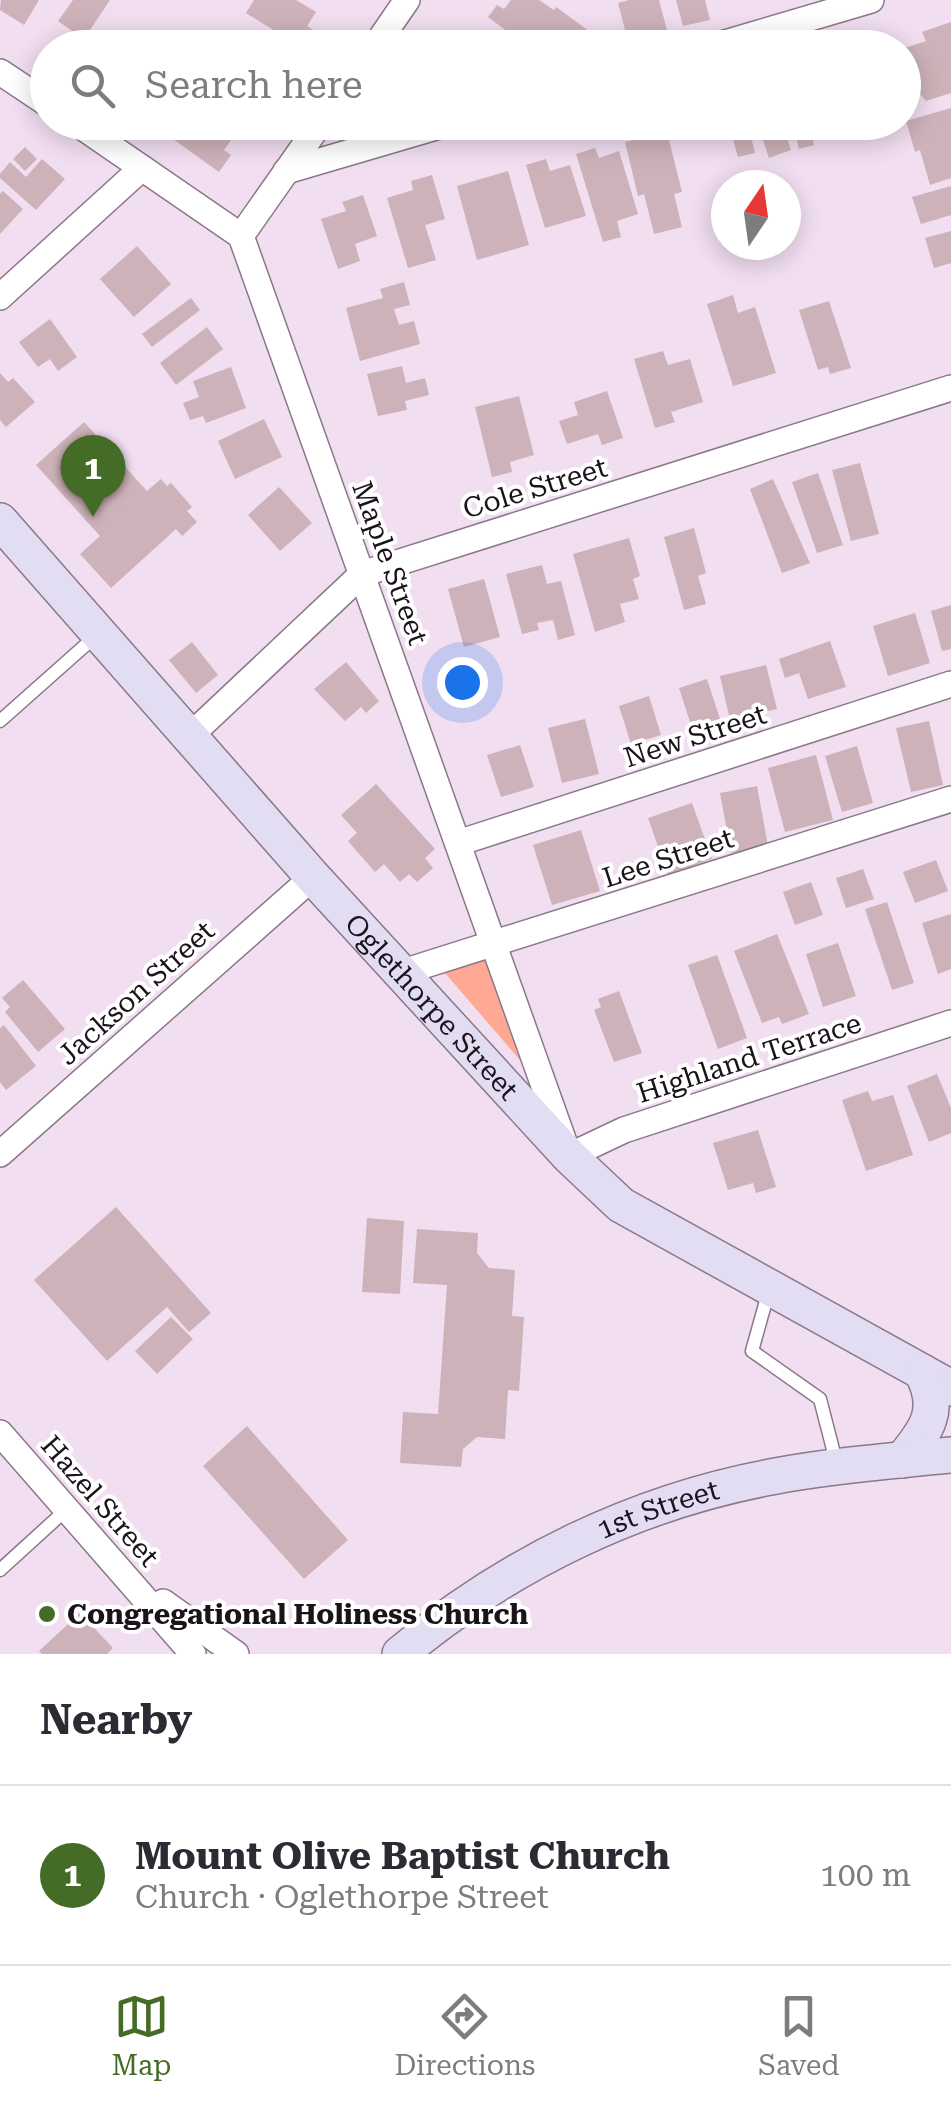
<!DOCTYPE html>
<html lang="en">
<head>
<meta charset="utf-8">
<style>
	:root { --surface:#fff; --page:#f7f7f7; --text:#2b2b33; --muted:#7c7c81; --line:#e1e1e2; --accent:#456c27 }
	body { margin:0; font-family:"Roboto Serif",serif; background:var(--page); color:var(--text) }
	.compass { position:absolute; left:711px; top:170px; width:90px; height:90px; border-radius:50%; background:var(--surface); box-shadow:0 5px 25px #0003; rotate:13deg }
	.you { position:absolute; left:462px; top:682px; width:35px; height:35px; margin:-25px; border:8px solid #fff; border-radius:50%; background:#1a73e8; box-shadow:0 0 0 15px #1a73e833 }
	.badge { display:grid; place-items:center; width:65px; height:65px; border-radius:50%; background:var(--accent); color:#fff; font-size:32px; font-weight:700 }
	.pin { position:absolute; translate:-50% -82px; filter:drop-shadow(0 2px 5px #0008) }
	.pin::after { content:''; position:absolute; top:52px; width:35px; height:30px; background:inherit; clip-path:polygon(0 0,100% 0,50% 100%) }
	.list { margin:0; padding:0; list-style:none }
	h2 { display:flex; justify-content:space-between; align-items:center; height:130px; margin:0; padding:0 40px; font-size:42px }
	h2 small { font-size:32px; font-weight:400; color:var(--muted) }
	.list li { display:grid; grid-template-columns:65px 1fr auto; gap:30px; align-items:center; box-sizing:border-box; height:180px; padding:0 40px; border-top:2px solid var(--line) }
	.list b { display:block; font-size:38px; white-space:nowrap }
	.list p { margin:0; font-size:32px; white-space:nowrap; color:var(--muted) }
	.list em { font-size:32px; font-style:normal; color:var(--muted) }
	.icon { flex:none; width:55px; height:55px; fill:none; stroke:currentColor; stroke-width:2; stroke-linecap:round; stroke-linejoin:round }
	.map { position:relative; flex:none; width:951px; height:1654px; overflow:hidden }
	.search { position:absolute; background:var(--surface); box-shadow:0 5px 25px #0003; left:30px; right:30px; top:30px; height:110px; display:flex; align-items:center; gap:25px; box-sizing:border-box; padding:0 35px; border-radius:55px; color:var(--muted); font-size:38px }
	.sheet { height:310px; background:var(--surface) }
	nav { display:flex; justify-content:space-around; align-items:center; box-sizing:border-box; height:140px; border-top:2px solid var(--line); background:var(--surface); font-size:28px; color:var(--muted) }
	nav a { display:grid; justify-items:center; gap:5px }
	nav .on { color:var(--accent) }
	.map>svg:first-child { display:block }
	.green { fill:#ffa894 }
	.building { fill:#ceb2b9 }
	.lines { fill:none; stroke-linecap:round; stroke-linejoin:round }
	.lane-casing { stroke:#8a7889; stroke-width:15 }
	.street-casing { stroke:#8a7889; stroke-width:28 }
	.secondary-casing { stroke:#8a7889; stroke-width:38 }
	.lane { stroke:#fff; stroke-width:12 }
	.street { stroke:#fff; stroke-width:25 }
	.secondary { stroke:#e2ddf2; stroke-width:35 }
	.poi-dot { fill:#456c27; stroke:#fff; stroke-width:4 }
	.labels { text-anchor:middle; dominant-baseline:central; stroke-width:8; stroke-linejoin:round; paint-order:stroke }
	.street-label { font-size:28px; fill:#1a131a; stroke:#fff }
	.poi-label { font-size:28px; font-weight:bold; fill:#1a131a; stroke:#fff; text-anchor:start }
</style>
</head>
<body>
<div class="map">
<svg width="951" height="1654" viewBox="0 0 951 1654">
	<rect width="100%" height="100%" fill="#f1def1"/>
	<polygon class="green" points="491,951 532,1074 439,966"/>
	<g class="building">
		<polygon points="1,0 39,0 24,25 0,10"/>
		<polygon points="73,0 110,0 84,39 58,21"/>
		<polygon points="254,0 296,0 316,12 307,26 318,33 309,48 303,48 246,13"/>
		<polygon points="511,0 539,0 554,10 556,7 593,34 583,48 503,48 512,35 488,17 497,5 504,9"/>
		<polygon points="629,0 659,0 668,34 629,45 618,3"/>
		<polygon points="676,0 705,0 710,20 683,26"/>
		<polygon points="951,22 951,93 926,101 920,94 904,100 904,83 915,79 905,48 926,41 922,32"/>
		<polygon points="951,108 951,178 930,185 920,150 915,152 906,121"/>
		<polygon points="184,122 215,122 234,136 224,150 231,155 219,172 173,139"/>
		<polygon points="728,122 747,122 755,153 738,157"/>
		<polygon points="757,122 782,122 791,150 769,158"/>
		<polygon points="792,122 824,122 824,124 810,128 814,145 799,149"/>
		<polygon points="667,132 682,192 674,194 682,227 654,234 644,194 638,196 625,142"/>
		<polygon points="25,147 37,159 25,171 13,159"/>
		<polygon points="595,148 599,158 619,151 638,214 617,221 621,237 603,242 576,154"/>
		<polygon points="42,159 65,179 36,210 0,178 0,174 10,162 26,177"/>
		<polygon points="546,159 550,171 570,165 586,216 545,228 526,165"/>
		<polygon points="508,171 529,245 477,260 457,186"/>
		<polygon points="432,175 445,219 425,225 436,260 408,268 387,198 413,190 411,181"/>
		<polygon points="951,186 951,215 921,224 912,197"/>
		<polygon points="3,191 23,209 0,234 0,194"/>
		<polygon points="363,195 377,236 355,244 360,261 338,269 321,219 346,211 342,202"/>
		<polygon points="951,231 951,263 934,268 925,238"/>
		<polygon points="137,246 171,284 134,317 100,279"/>
		<polygon points="404,282 410,305 394,309 399,325 414,321 420,344 360,361 346,308 383,298 380,289"/>
		<polygon points="733,295 738,313 755,307 776,373 733,386 707,304"/>
		<polygon points="191,298 200,310 152,347 142,334"/>
		<polygon points="829,301 851,368 830,374 828,367 818,370 799,310"/>
		<polygon points="50,319 77,357 58,371 50,359 38,367 19,342"/>
		<polygon points="207,327 223,349 176,385 160,363"/>
		<polygon points="663,351 668,365 690,359 703,402 671,412 675,422 655,428 634,359"/>
		<polygon points="402,366 406,383 425,378 429,395 405,401 407,410 378,416 367,374"/>
		<polygon points="231,367 246,408 206,423 203,416 190,420 183,403 199,397 193,381"/>
		<polygon points="0,373 8,382 13,378 35,402 6,427 0,420"/>
		<polygon points="607,391 623,438 602,445 598,434 567,444 559,421 578,415 574,402"/>
		<polygon points="519,396 534,455 510,462 512,472 492,477 475,407"/>
		<polygon points="264,419 282,457 235,479 218,441"/>
		<polygon points="84,422 147,491 161,479 167,486 171,483 192,507 187,511 197,522 182,536 176,529 111,588 80,554 100,536 36,465"/>
		<polygon points="860,463 879,534 851,541 832,470"/>
		<polygon points="818,473 843,545 817,553 792,482"/>
		<polygon points="773,479 810,563 782,573 750,489"/>
		<polygon points="279,487 312,523 280,551 248,515"/>
		<polygon points="694,528 706,573 698,576 706,604 684,610 664,537"/>
		<polygon points="629,538 640,576 633,579 639,599 620,604 625,622 595,632 573,554"/>
		<polygon points="542,565 547,584 561,581 575,635 558,640 553,620 537,623 539,630 522,634 506,574"/>
		<polygon points="484,579 500,637 464,647 448,589"/>
		<polygon points="951,605 951,649 942,651 931,611"/>
		<polygon points="915,613 930,663 888,676 873,626"/>
		<polygon points="830,641 846,687 808,699 799,673 785,678 779,659"/>
		<polygon points="192,642 218,675 196,693 169,660"/>
		<polygon points="346,662 379,701 366,713 361,707 345,721 314,689"/>
		<polygon points="766,665 777,709 730,720 720,676"/>
		<polygon points="707,679 720,719 692,728 679,688"/>
		<polygon points="649,696 661,735 631,744 619,706"/>
		<polygon points="585,719 599,774 562,783 548,728"/>
		<polygon points="929,721 943,785 911,792 896,728"/>
		<polygon points="520,745 534,787 501,797 487,755"/>
		<polygon points="857,746 873,803 842,812 825,756"/>
		<polygon points="816,755 833,820 785,832 768,768"/>
		<polygon points="376,784 435,849 425,858 433,868 417,882 409,874 400,882 384,864 375,872 348,841 357,833 341,815"/>
		<polygon points="757,786 768,846 731,853 720,793"/>
		<polygon points="692,803 712,859 668,875 648,818"/>
		<polygon points="581,830 600,891 552,905 533,845"/>
		<polygon points="936,860 948,891 915,903 903,872"/>
		<polygon points="863,869 874,899 846,908 836,878"/>
		<polygon points="811,882 823,915 795,925 783,892"/>
		<polygon points="887,902 914,983 892,990 865,909"/>
		<polygon points="951,914 951,969 938,974 922,923"/>
		<polygon points="777,934 809,1014 782,1024 779,1017 762,1023 734,951"/>
		<polygon points="838,943 856,996 823,1007 806,954"/>
		<polygon points="717,955 747,1038 718,1049 688,965"/>
		<polygon points="23,980 65,1029 38,1052 5,1012 10,1007 2,998"/>
		<polygon points="619,991 642,1053 614,1062 594,1010 601,1007 598,999"/>
		<polygon points="4,1025 36,1066 6,1090 0,1082 0,1028"/>
		<polygon points="937,1074 951,1108 951,1133 929,1142 907,1086"/>
		<polygon points="868,1091 872,1101 893,1095 913,1155 866,1171 842,1100"/>
		<polygon points="758,1130 776,1187 756,1193 753,1183 728,1190 713,1143"/>
		<polygon points="116,1207 211,1313 189,1332 167,1307 107,1361 34,1280"/>
		<polygon points="367,1218 404,1221 400,1294 362,1292"/>
		<polygon points="417,1229 478,1233 477,1253 489,1268 515,1270 512,1316 524,1317 519,1391 508,1390 505,1439 477,1437 463,1449 461,1467 400,1463 403,1412 438,1414 447,1285 413,1283"/>
		<polygon points="171,1317 193,1339 157,1374 135,1351"/>
		<polygon points="247,1426 348,1540 304,1579 203,1466"/>
		<polygon points="80,1613 113,1648 107,1654 42,1654 39,1651"/>
	</g>
	<g class="lines">
		<defs>
			<g id="lane">
				<polyline points="0,721 98,634"/>
				<polyline points="769,1290 752,1351 820,1399 837,1465"/>
				<polyline points="0,1570 67,1509"/>
			</g>
			<g id="street">
				<polyline points="374,48 407,0"/>
				<polyline points="708,48 871,0"/>
				<polyline points="0,72 48,104"/>
				<polyline points="75,122 241,236 569,1156 624,1130 951,1023"/>
				<polyline points="286,171 453,122"/>
				<polyline points="241,236 321,122"/>
				<polyline points="0,297 142,168"/>
				<polyline points="191,735 362,574 951,388"/>
				<polyline points="458,843 951,684"/>
				<polyline points="403,972 951,799"/>
				<polyline points="0,1154 313,877"/>
				<polyline points="0,1433 193,1654"/>
				<polyline points="163,1602 236,1654"/>
			</g>
			<g id="secondary">
				<path id="s1" d="M0,521L313,877L569,1156L621,1205L951,1388"/>
				<path d="M902,1460C927,1430 942,1410 922,1372"/>
				<path id="s2" d="M400,1654C508,1564 637,1501 776,1476C834,1465 893,1461 951,1455"/>
			</g>
		</defs>
		<use href="#lane" class="lane-casing"/>
		<use href="#street" class="street-casing"/>
		<use href="#secondary" class="secondary-casing"/>
		<use href="#lane" class="lane"/>
		<use href="#street" class="street"/>
		<use href="#secondary" class="secondary"/>
	</g>
	<circle class="poi-dot" cx="47" cy="1614" r="10"/>
	<g class="labels">
		<g class="street-label">
			<text transform="translate(535 488) rotate(-17)">Cole Street</text>
			<text transform="translate(390 563) rotate(70)">Maple Street</text>
			<text transform="translate(695 736) rotate(-18)">New Street</text>
			<text transform="translate(668 858) rotate(-18)">Lee Street</text>
			<text transform="translate(136 993) rotate(-42)">Jackson Street</text>
			<text stroke="none"><textPath href="#s1" startOffset="650">Oglethorpe Street</textPath></text>
			<text transform="translate(749 1058) rotate(-18)">Highland Terrace</text>
			<text transform="translate(100 1501) rotate(49)">Hazel Street</text>
			<text stroke="none"><textPath href="#s2" startOffset="298">1st Street</textPath></text>
		</g>
		<g class="poi-label">
			<text x="67" y="1614">Congregational Holiness Church</text>
		</g>
	</g>
</svg>
<svg class="compass" viewBox="-18 -18 36 36"><path d="M0-13l5 13h-10z" fill="#e53935"/><path d="M0 13l5-13h-10z" fill="#7c7c81"/></svg>
<div class="you"></div>
<div class="pin badge" style="left:93px;top:517px">1</div>
<div class="search"><svg class="icon" aria-label="search" viewBox="0 0 24 24"><circle cx="10" cy="10" r="6"/><path d="M15 15l6 6"/></svg>Search here</div>
</div>
<section class="sheet">
<h2>Nearby<small></small></h2>
<ul class="list">
<li><span class="badge">1</span><div><b>Mount Olive Baptist Church</b><p>Church · Oglethorpe Street</p></div><em>100 m</em></li>
</ul>
</section>
<nav>
<a class="on"><svg class="icon" aria-label="map" viewBox="0 0 24 24"><path d="M3 6l6-2 6 2 6-2v14l-6 2-6-2-6 2zM9 4v14M15 6v14"/></svg>Map</a>
<a><svg class="icon" aria-label="directions" viewBox="0 0 24 24"><path d="M12 3l9 9-9 9-9-9zM9 14v-3h6M13 9l2 2-2 2"/></svg>Directions</a>
<a><svg class="icon" aria-label="saved" viewBox="0 0 24 24"><path d="M7 4h10v16l-5-4-5 4z"/></svg>Saved</a>
</nav>
</body>
</html>
